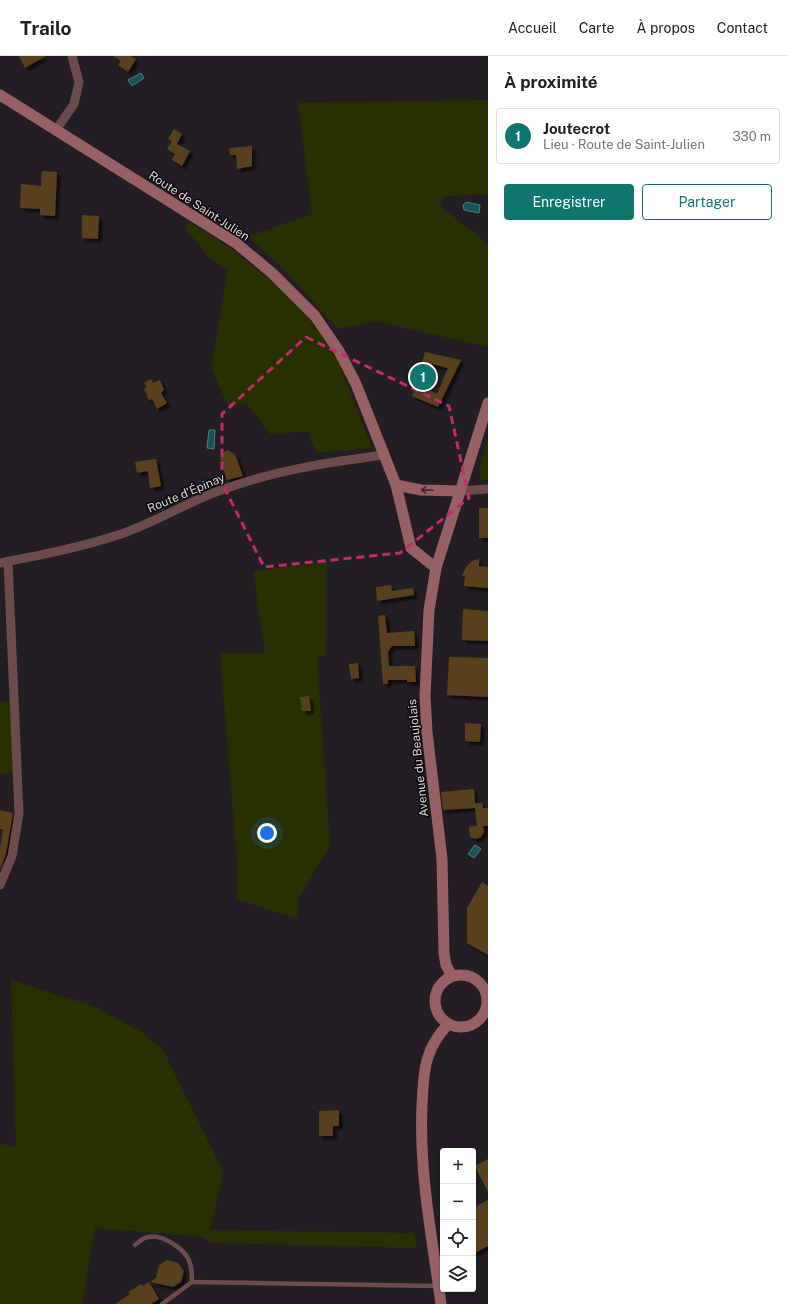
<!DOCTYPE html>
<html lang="fr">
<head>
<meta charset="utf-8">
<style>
	:root { --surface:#fff; --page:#f2f2f2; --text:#202124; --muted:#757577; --line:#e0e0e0; --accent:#0f766e }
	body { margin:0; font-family:"Public Sans",sans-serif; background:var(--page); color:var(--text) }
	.controls { position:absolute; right:12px; bottom:12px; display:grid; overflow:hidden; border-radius:4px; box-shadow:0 1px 3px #0004 }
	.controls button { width:36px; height:36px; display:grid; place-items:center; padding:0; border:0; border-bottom:1px solid var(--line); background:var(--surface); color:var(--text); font:20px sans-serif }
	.you { position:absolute; left:267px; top:777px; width:14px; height:14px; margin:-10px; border:3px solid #fff; border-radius:50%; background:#1a73e8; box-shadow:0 0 0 6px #1a73e833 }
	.badge { display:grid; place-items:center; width:26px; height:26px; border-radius:50%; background:var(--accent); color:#fff; font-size:13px; font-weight:700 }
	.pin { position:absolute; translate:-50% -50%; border:2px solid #fff; box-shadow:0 1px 4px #0006 }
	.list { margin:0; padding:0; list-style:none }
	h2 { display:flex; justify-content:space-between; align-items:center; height:52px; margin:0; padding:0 16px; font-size:17px }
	h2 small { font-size:13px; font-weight:400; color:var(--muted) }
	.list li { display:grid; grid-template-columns:26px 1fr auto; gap:12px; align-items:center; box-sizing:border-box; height:56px; margin:0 8px 8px; padding:0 8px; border:1px solid var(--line); border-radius:4px }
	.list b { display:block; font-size:15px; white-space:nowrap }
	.list p { margin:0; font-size:13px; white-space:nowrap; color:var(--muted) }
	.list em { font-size:13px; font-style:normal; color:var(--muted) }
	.actions { display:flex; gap:8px; padding:12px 16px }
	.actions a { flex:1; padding:9px 0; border:1px solid var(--accent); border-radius:4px; text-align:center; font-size:14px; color:var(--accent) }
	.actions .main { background:var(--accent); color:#fff }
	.icon { flex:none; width:22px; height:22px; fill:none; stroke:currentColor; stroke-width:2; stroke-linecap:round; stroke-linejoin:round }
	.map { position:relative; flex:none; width:488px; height:1248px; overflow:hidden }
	header { display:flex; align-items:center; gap:24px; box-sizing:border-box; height:56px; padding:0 20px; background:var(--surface); border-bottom:1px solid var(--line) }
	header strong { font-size:19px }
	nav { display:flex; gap:22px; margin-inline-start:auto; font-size:14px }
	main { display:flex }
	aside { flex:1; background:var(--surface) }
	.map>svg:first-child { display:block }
	.green { fill:#293000 }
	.water { fill:#145657; stroke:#4f7d7f }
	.building { fill:#58411a; fill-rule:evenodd; filter:url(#shadow) }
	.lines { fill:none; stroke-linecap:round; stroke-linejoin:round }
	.service { stroke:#6d4a4c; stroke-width:4.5 }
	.minor { stroke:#6d4a4c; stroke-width:9 }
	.secondary { stroke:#976065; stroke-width:11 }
	.oneway { stroke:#3c272b }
	.marked { fill:none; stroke:#c42b68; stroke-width:3; stroke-dasharray:8 5; stroke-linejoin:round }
	.labels { text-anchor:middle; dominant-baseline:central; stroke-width:3; stroke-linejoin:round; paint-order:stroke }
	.street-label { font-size:12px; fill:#dad7db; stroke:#0b090c }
</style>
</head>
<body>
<header>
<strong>Trailo</strong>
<nav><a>Accueil</a><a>Carte</a><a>À propos</a><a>Contact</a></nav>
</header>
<main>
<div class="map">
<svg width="488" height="1248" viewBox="0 0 488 1248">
	<defs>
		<filter id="shadow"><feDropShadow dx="3.5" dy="3.5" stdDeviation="1" flood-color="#0009"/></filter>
	</defs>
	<rect width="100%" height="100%" fill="#231e24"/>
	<g class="green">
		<polygon points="488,44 488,140 481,138 442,141 440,150 488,188 488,291 376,265 338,273 283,212 248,181 312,158 298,47"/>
		<polygon points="190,166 233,194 285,236 310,263 334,295 372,392 316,397 308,375 270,378 246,347 228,350 211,312 228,214 206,199 185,171"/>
		<polygon points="488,384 488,424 480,425 480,409"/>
		<polygon points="327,505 326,600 317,600 330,789 298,843 298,863 237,843 237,802 220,597 265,597 253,516"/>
		<polygon points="11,645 13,717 0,718 0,646"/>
		<polygon points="11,924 93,950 143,977 162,992 219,1107 223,1118 210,1174 414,1177 417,1192 211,1187 204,1181 95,1172 82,1248 0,1248 0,1088 16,1091"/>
	</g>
	<g class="water">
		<polygon points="141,17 144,22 132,30 128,24"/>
		<polygon points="466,146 480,149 479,157 464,154 463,149"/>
		<polygon points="209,374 215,374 214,393 207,392"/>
		<polygon points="475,789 481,793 474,802 468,798"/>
	</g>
	<g class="building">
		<polygon points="19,0 46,0 25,12"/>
		<polygon points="113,0 130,0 136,3 128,16 118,9 121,5"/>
		<polygon points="174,73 182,78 177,88 190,95 182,110 172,104 175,98 167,93 172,85 168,83"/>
		<polygon points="252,90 252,110 237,113 236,99 230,99 229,92"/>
		<polygon points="42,115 57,116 55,160 40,159 40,153 20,152 21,128 41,130"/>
		<polygon points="82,159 99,160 98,183 82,182"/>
		<path d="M425,296L461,304L438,351L412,340ZM432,308L448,312L437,338L424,332Z"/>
		<polygon points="151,323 153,327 160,324 164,334 161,337 167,347 157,353 152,343 149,344 144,333 147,331 144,327"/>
		<polygon points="227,394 235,398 243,420 227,424 220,403 222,398"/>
		<polygon points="156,403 161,430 150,432 148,415 137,417 135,406"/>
		<rect x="479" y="452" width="9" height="30"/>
		<polygon points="479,503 479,510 488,511 488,532 464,530 465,520 462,520 466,511 472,505"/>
		<polygon points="391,529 392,535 413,532 414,539 377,545 376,531"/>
		<polygon points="463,553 488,555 488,585 462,584"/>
		<polygon points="385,559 387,577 414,575 415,590 392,590 388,596 389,610 415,610 416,626 407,626 407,624 388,624 388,628 383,628 378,560"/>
		<polygon points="449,601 488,602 488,641 447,639"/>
		<polygon points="358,607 359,622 351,623 349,608"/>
		<polygon points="309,640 311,655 302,655 300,641"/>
		<polygon points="465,667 481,668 480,686 465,685"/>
		<polygon points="474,733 475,747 482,747 483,752 488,752 488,770 483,770 484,776 481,781 476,783 470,781 469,771 477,770 475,752 443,754 441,736"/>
		<polygon points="0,754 13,757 6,798 0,813 0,792 3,773 0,773"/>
		<polygon points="482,826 488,830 488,899 467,887 467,852"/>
		<polygon points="339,1054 339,1070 333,1070 333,1080 319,1080 319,1055"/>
		<polygon points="488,1103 488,1136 475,1110"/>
		<polygon points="488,1144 488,1190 473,1198 473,1152"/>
		<polygon points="167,1204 178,1207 184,1215 181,1226 173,1231 150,1226 156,1222 159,1209"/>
		<polygon points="149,1226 159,1243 151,1248 115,1248 130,1238 128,1236 141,1228 142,1230"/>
	</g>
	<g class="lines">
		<g class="service">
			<path d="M135,1189C139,1186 144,1181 148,1181C162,1178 181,1191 188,1202C192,1210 192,1218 192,1226L162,1248"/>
			<polyline points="192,1226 438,1230"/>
		</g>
		<g class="minor">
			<polyline points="56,74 74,48 79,26 72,0"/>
			<polyline points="460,435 488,433"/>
			<path d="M0,507C41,499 82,491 121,478C157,466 190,444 227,432C278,414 330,406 384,399"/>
			<polyline points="0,829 12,800 19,757 8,505"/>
			<polyline points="486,937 488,936"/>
		</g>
		<g class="secondary">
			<polyline points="0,39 236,187 272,217 315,260 339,295 356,328 396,429 411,492 436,512"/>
			<polyline points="396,429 421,434 460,435"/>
			<circle cx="461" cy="945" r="26"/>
			<polyline points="452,920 446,909 444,897 442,803 427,676 425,640 429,554 436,512 488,347"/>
			<path d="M441,1248C432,1181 419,1117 422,1049C423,1034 423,1015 428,1001C432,988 440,977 448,968"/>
		</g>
	</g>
	<defs><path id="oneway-shaft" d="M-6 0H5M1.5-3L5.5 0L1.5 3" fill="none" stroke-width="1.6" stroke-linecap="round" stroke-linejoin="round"/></defs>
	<use class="oneway" href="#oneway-shaft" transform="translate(427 434) rotate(-178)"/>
	<path class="marked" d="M306,281L449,350L469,442L400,497L264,511L222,427V358Z"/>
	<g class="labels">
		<g class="street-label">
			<text transform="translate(199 150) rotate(33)">Route de Saint-Julien</text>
			<text transform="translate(186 437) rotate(-23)">Route d'Épinay</text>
			<text transform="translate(418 702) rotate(-96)">Avenue du Beaujolais</text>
		</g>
	</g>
</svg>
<div class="controls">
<button>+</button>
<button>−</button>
<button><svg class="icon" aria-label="locate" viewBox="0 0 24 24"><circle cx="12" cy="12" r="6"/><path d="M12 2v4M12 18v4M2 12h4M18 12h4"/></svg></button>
<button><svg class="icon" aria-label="layers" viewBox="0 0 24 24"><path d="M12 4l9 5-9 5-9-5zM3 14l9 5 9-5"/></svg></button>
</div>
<div class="you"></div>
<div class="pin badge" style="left:423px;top:321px">1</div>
</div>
<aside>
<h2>À proximité<small></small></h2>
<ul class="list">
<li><span class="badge">1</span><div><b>Joutecrot</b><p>Lieu · Route de Saint-Julien</p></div><em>330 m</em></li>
</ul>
<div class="actions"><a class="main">Enregistrer</a><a>Partager</a></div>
</aside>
</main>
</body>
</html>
